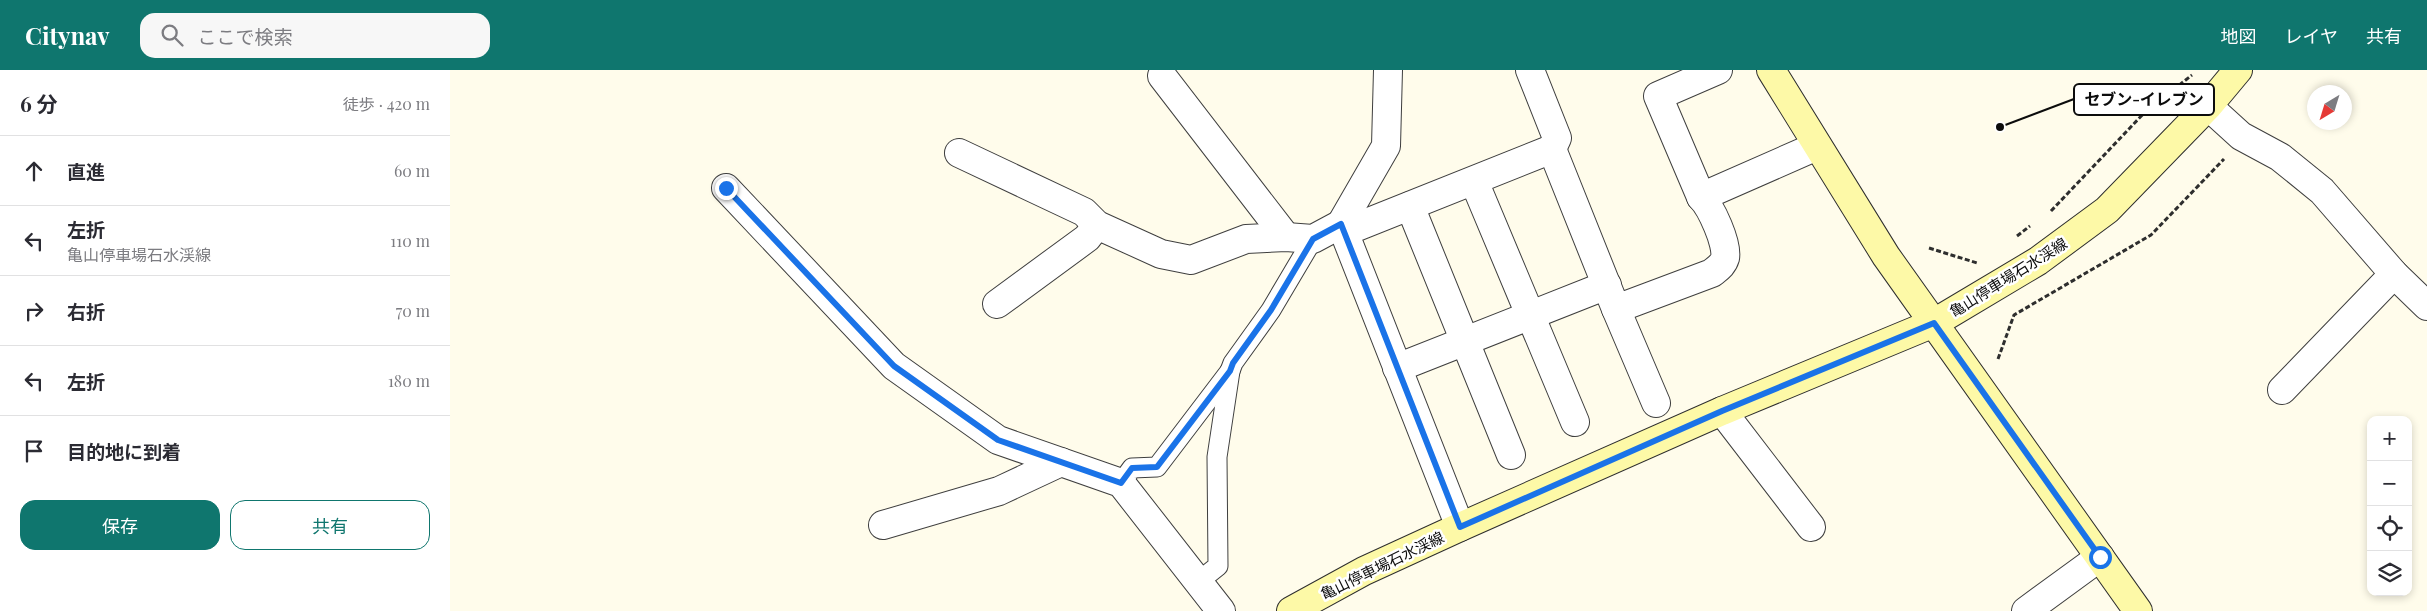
<!DOCTYPE html>
<html lang="ja">
<head>
<meta charset="utf-8">
<style>
	:root { --surface:#fff; --page:#f7f7f7; --text:#2b2b33; --muted:#7c7c81; --line:#e1e1e2; --accent:#0f766e }
	body { margin:0; font-family:"Playfair Display","Noto Sans JP",serif; background:var(--page); color:var(--text) }
	.controls { position:absolute; right:15px; bottom:15px; display:grid; overflow:hidden; border-radius:10px; box-shadow:0 2px 8px #0003 }
	.controls button { width:45px; height:45px; display:grid; place-items:center; padding:0; border:0; border-bottom:1px solid var(--line); background:var(--surface); color:var(--text); font:25px sans-serif }
	.compass { position:absolute; left:1857px; top:15px; width:45px; height:45px; border-radius:50%; background:var(--surface); box-shadow:0 2px 8px #0003; rotate:218deg }
	.stop { position:absolute; width:15px; height:15px; margin:-11px; border:4px solid #1a73e8; border-radius:50%; background:#fff }
	.stop.end { background:#1a73e8; border-color:#fff; box-shadow:0 1px 5px #0008 }
	.list { margin:0; padding:0; list-style:none }
	h2 { display:flex; justify-content:space-between; align-items:center; height:65px; margin:0; padding:0 20px; font-size:21px }
	h2 small { font-size:16px; font-weight:400; color:var(--muted) }
	.list li { display:grid; grid-template-columns:32px 1fr auto; gap:15px; align-items:center; box-sizing:border-box; height:70px; padding:0 20px; border-top:1px solid var(--line) }
	.list b { display:block; font-size:19px; white-space:nowrap }
	.list p { margin:0; font-size:16px; white-space:nowrap; color:var(--muted) }
	.list em { font-size:16px; font-style:normal; color:var(--muted) }
	.actions { display:flex; gap:10px; padding:15px 20px }
	.actions a { flex:1; padding:11px 0; border:1px solid var(--accent); border-radius:15px; text-align:center; font-size:18px; color:var(--accent) }
	.actions .main { background:var(--accent); color:#fff }
	.icon { flex:none; width:28px; height:28px; fill:none; stroke:currentColor; stroke-width:2; stroke-linecap:round; stroke-linejoin:round }
	.map { position:relative; flex:none; width:1977px; height:541px; overflow:hidden }
	header { display:flex; align-items:center; gap:30px; box-sizing:border-box; height:70px; padding:0 25px; background:var(--accent); color:#fff }
	header strong { font-size:24px }
	nav { display:flex; gap:28px; margin-inline-start:auto; font-size:18px }
	.search { width:350px; height:45px; background:var(--page); display:flex; align-items:center; gap:12px; box-sizing:border-box; padding:0 18px; border-radius:15px; color:var(--muted); font-size:19px }
	main { display:flex }
	aside { flex:1; background:var(--surface) }
	.map>svg:first-child { display:block }
	.lines { fill:none; stroke-linecap:round; stroke-linejoin:round }
	.lane-casing { stroke:#3f3f3f; stroke-width:21 }
	.street-casing { stroke:#3f3f3f; stroke-width:30 }
	.secondary-casing { stroke:#2e2e2e; stroke-width:30 }
	.path { stroke:#2e2e2e; stroke-width:3; stroke-dasharray:5 2.5; stroke-linecap:butt }
	.lane { stroke:#fff; stroke-width:19 }
	.street { stroke:#fff; stroke-width:28 }
	.secondary { stroke:#fdf9a7; stroke-width:28 }
	.route { stroke:#1a73e8; stroke-width:6 }
	.labels { text-anchor:middle; dominant-baseline:central; stroke-width:5; stroke-linejoin:round; paint-order:stroke }
	.street-label { font-size:15px; fill:#0c0c0c; stroke:#fff }
	.leader { fill:none; stroke:#0c0c0c; stroke-width:2 }
	.callout-dot { fill:#0c0c0c; stroke:#fff; stroke-width:2 }
	.callout { fill:#fff; stroke:#0c0c0c; stroke-width:2 }
	.callout-label { font-size:16px; text-anchor:middle; font-weight:bold; fill:#0c0c0c }
</style>
</head>
<body>
<header>
<strong>Citynav</strong>
<div class="search"><svg class="icon" aria-label="search" viewBox="0 0 24 24"><circle cx="10" cy="10" r="6"/><path d="M15 15l6 6"/></svg>ここで検索</div>
<nav><a>地図</a><a>レイヤ</a><a>共有</a></nav>
</header>
<main>
<aside>
<h2>6 分<small>徒歩 · 420 m</small></h2>
<ul class="list">
<li><svg class="icon" aria-label="ahead" viewBox="0 0 24 24"><path d="M12 20V5M6 11l6-6 6 6"/></svg><div><b>直進</b></div><em>60 m</em></li>
<li><svg class="icon" aria-label="left" viewBox="0 0 24 24"><path d="M17 20v-9H6M10 6l-5 5 5 5"/></svg><div><b>左折</b><p>亀山停車場石水渓線</p></div><em>110 m</em></li>
<li><svg class="icon" aria-label="right" viewBox="0 0 24 24"><path d="M7 20v-9h11M14 6l5 5-5 5"/></svg><div><b>右折</b></div><em>70 m</em></li>
<li><svg class="icon" aria-label="left" viewBox="0 0 24 24"><path d="M17 20v-9H6M10 6l-5 5 5 5"/></svg><div><b>左折</b></div><em>180 m</em></li>
<li><svg class="icon" aria-label="arrive" viewBox="0 0 24 24"><path d="M6 21V4h12l-3 4 3 4H6"/></svg><div><b>目的地に到着</b></div></li>
</ul>
<div class="actions"><a class="main">保存</a><a>共有</a></div>
</aside>
<div class="map">
<svg width="1977" height="541" viewBox="0 0 1977 541">
	<rect width="100%" height="100%" fill="#fffceb"/>
	<g class="lines">
		<defs>
			<g id="lane">
				<polyline points="671,413 682,398 707,397 780,301 783,293 821,240 863,169"/>
				<polyline points="748,512 768,496 767,387 780,301"/>
			</g>
			<g id="street">
				<polyline points="938,0 936,76 891,154 1010,457"/>
				<polyline points="1080,0 1107,68 1102,79"/>
				<polyline points="712,6 836,167"/>
				<polyline points="1758,36 1791,66 1830,87 1872,121 1944,204 1977,236"/>
				<polyline points="509,83 634,142 647,155 711,184 741,190 796,169 836,167 863,169 891,154"/>
				<polyline points="1024,111 1125,352"/>
				<polyline points="276,118 444,296 548,370 671,413 771,541"/>
				<polyline points="1251,127 1367,76"/>
				<polyline points="960,136 1061,385"/>
				<path d="M894,162L1102,79L1166,239L1262,203C1268,198 1273,195 1275,188C1278,174 1261,137 1251,127L1208,26L1268,0"/>
				<polyline points="547,234 637,168 647,155"/>
				<polyline points="1166,239 1206,333"/>
				<polyline points="947,298 1157,215"/>
				<polyline points="1832,320 1944,204"/>
				<polyline points="1272,341 1361,457"/>
				<polyline points="433,455 549,421 611,392"/>
				<polyline points="1576,541 1650,487"/>
			</g>
			<g id="secondary">
				<polyline points="1321,0 1436,186 1688,541"/>
				<polyline points="841,541 914,501 1010,457 1272,341 1484,253 1588,191 1657,140 1758,36 1788,0"/>
			</g>
		</defs>
		<use href="#lane" class="lane-casing"/>
		<use href="#street" class="street-casing"/>
		<use href="#secondary" class="secondary-casing"/>
		<g class="path">
			<polyline points="1601,141 1696,41 1742,5"/>
			<polyline points="1567,166 1580,156"/>
			<polyline points="1479,178 1527,193"/>
			<polyline points="1548,289 1564,245 1701,165 1774,89"/>
		</g>
		<use href="#lane" class="lane"/>
		<use href="#street" class="street"/>
		<use href="#secondary" class="secondary"/>
	</g>
	<g class="lines">
		<polyline class="route" points="276,118 444,296 548,370 671,413 682,398 707,397 780,301 783,293 821,240 863,169 891,154 1010,457 1272,341 1484,253 1650,487"/>
	</g>
	<g class="labels">
		<g class="street-label">
			<text transform="translate(1558 207) rotate(-32)">亀山停車場石水渓線</text>
			<text transform="translate(932 495) rotate(-26)">亀山停車場石水渓線</text>
		</g>
	</g>
	<path class="leader" d="M1550 57L1624 29"/>
	<circle class="callout-dot" cx="1550" cy="57" r="5"/>
	<rect class="callout" x="1624" y="14" width="140" height="31" rx="5"/>
	<g class="callout-label">
		<text x="1694" y="35">セブン-イレブン</text>
	</g>
</svg>
<div class="controls">
<button>+</button>
<button>−</button>
<button><svg class="icon" aria-label="locate" viewBox="0 0 24 24"><circle cx="12" cy="12" r="6"/><path d="M12 2v4M12 18v4M2 12h4M18 12h4"/></svg></button>
<button><svg class="icon" aria-label="layers" viewBox="0 0 24 24"><path d="M12 4l9 5-9 5-9-5zM3 14l9 5 9-5"/></svg></button>
</div>
<svg class="compass" viewBox="-18 -18 36 36"><path d="M0-13l5 13h-10z" fill="#e53935"/><path d="M0 13l5-13h-10z" fill="#7c7c81"/></svg>
<div class="stop" style="left:1650px;top:487px"></div>
<div class="stop end" style="left:276px;top:118px"></div>
</div>
</main>
</body>
</html>
